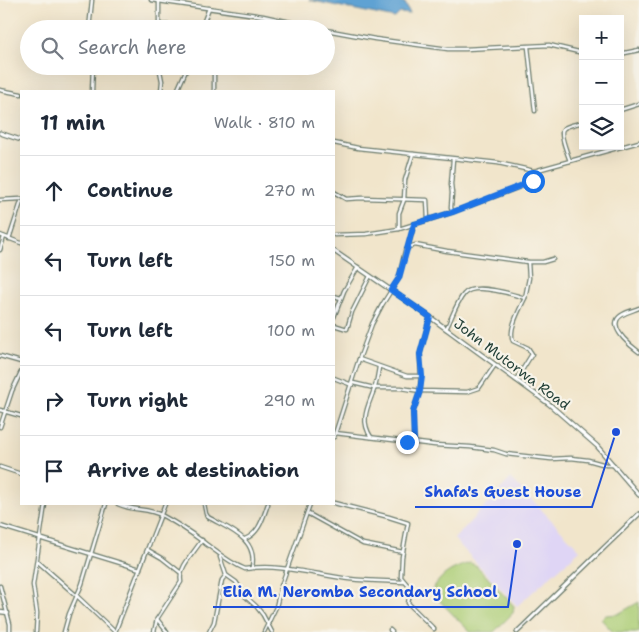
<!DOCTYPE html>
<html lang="en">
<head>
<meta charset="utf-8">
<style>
	:root { --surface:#fff; --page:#f2f2f3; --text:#1f2937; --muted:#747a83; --line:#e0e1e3 }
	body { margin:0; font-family:"Shantell Sans",sans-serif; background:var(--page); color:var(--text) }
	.controls { position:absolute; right:15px; top:15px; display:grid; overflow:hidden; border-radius:0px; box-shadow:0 5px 20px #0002 }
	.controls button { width:45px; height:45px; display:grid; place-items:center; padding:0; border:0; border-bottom:1px solid var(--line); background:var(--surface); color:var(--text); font:25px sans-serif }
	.stop { position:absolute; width:15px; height:15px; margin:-11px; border:4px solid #1a73e8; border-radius:50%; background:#fff }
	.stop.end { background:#1a73e8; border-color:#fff; box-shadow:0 1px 5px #0008 }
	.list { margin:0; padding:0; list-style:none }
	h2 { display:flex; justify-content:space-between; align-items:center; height:65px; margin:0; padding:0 20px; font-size:21px }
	h2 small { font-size:16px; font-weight:400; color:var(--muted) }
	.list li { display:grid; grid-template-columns:32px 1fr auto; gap:15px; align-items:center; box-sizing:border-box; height:70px; padding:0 20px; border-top:1px solid var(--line) }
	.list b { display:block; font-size:19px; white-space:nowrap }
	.list em { font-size:16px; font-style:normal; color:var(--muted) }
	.icon { flex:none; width:28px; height:28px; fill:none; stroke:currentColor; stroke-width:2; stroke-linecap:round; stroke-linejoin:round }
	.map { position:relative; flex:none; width:639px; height:632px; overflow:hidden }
	.search { position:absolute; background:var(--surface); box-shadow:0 5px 20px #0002; left:20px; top:20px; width:315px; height:55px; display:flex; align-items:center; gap:12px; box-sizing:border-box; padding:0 18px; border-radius:28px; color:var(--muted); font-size:19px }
	.panel { position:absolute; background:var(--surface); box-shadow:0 5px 20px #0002; left:20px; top:90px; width:315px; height:415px; border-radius:0px }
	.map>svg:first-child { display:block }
	.built { fill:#dfd5f5 }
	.green { fill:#accd76; stroke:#668555 }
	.water { fill:#5ea2d3; stroke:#3e7084 }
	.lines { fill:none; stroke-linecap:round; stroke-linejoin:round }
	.minor-casing { stroke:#687869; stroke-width:5 }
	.tertiary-casing { stroke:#687869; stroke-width:5.5 }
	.minor { stroke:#fff; stroke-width:2.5 }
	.tertiary { stroke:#fff; stroke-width:3 }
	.route { stroke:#1a73e8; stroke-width:6 }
	.labels { text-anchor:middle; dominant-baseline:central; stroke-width:4.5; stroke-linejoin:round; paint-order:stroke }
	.street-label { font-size:14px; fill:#1f3d34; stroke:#f7f3e8 }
	.leader { fill:none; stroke:#1d4ed8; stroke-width:2 }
	.callout-dot { fill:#1d4ed8; stroke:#f7f3e8; stroke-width:2 }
	.callout-label { font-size:15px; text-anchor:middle; font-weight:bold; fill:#1d4ed8; stroke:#f7f3e8; stroke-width:4.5; stroke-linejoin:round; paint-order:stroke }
</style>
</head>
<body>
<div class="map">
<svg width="639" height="632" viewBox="0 0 639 632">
	<rect width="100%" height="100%" fill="#f7f3e8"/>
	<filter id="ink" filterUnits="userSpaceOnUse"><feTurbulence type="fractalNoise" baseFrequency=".02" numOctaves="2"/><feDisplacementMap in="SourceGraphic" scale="10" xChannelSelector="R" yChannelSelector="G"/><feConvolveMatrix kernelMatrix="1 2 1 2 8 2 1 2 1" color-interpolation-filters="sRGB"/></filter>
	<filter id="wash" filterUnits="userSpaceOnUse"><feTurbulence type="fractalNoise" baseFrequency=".0096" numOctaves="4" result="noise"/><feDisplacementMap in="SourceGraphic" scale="20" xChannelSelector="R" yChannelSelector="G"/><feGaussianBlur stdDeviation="1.12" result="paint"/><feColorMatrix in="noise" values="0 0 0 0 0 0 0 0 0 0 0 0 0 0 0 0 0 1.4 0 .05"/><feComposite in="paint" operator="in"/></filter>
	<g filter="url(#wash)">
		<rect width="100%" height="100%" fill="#f1e5cb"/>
		<polygon class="built" points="511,478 580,550 517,606 454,539"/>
		<g class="green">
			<path d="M470,563L477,566L514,606L513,613L494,632H470L431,592C441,574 451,569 470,563Z"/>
			<polygon points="639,602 639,632 613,632 601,619 606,615 618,614"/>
		</g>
		<polygon class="water" points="309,0 397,0 405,3 410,14 400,13 395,18"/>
	</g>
	<g filter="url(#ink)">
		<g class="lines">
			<defs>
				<g id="minor">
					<polyline points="151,0 263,16 322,29"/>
					<polyline points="159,1 159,29"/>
					<polyline points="160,25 168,25 175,29"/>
					<polyline points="89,29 92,0"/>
					<polyline points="201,29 209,8"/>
					<polyline points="326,30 375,39 448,49 465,49 549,45 583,53"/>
					<polyline points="528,47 535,111"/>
					<polyline points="620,54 639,50"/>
					<polyline points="159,66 162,81 161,91"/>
					<polyline points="0,90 21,94"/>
					<polyline points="92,91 93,66"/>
					<polyline points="177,91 188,66"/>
					<polyline points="214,91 214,66"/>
					<polyline points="620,110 639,104"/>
					<polyline points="334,143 358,148 498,163 534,171 639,142"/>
					<path d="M570,161C568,155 559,134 563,129C567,125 578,124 583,122"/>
					<polyline points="334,192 346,199 362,198 427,200 428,220"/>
					<polyline points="0,200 21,199"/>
					<polyline points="452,212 451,207 452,193 451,184 453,159"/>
					<polyline points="399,229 399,213 404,200 405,180 413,154"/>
					<polyline points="0,235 21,243"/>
					<polyline points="334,235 366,234 399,229 453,212 530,183 535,178 538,171"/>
					<polyline points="9,239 21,202"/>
					<polyline points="408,247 414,224"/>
					<polyline points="0,250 4,237"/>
					<polyline points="334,296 341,298"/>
					<path d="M639,308C633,311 620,313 617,320C612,331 632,347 639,352"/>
					<polyline points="334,317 344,291 358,267"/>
					<polyline points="334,325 347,329 352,312 370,276"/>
					<path d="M446,329C452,318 456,303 464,294C474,282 512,294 525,298L529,278L528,262"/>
					<polyline points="0,356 21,362"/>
					<polyline points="359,359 407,376 421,376"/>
					<polyline points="334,378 352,385"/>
					<path d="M516,380L532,354L528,348L513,341C508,329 520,309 525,298"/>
					<polyline points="353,383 374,388 401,388 420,391 467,392 479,388 495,365"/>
					<polyline points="0,410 21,416"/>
					<polyline points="0,427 12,391 21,372"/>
					<polyline points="335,433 435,445 470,447 494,450 506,454 551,459 571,458 588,460 606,465 614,465"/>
					<polyline points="334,437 358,362 372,324 382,305 399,278 405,251 409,247 415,245 447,251 528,262 543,262 553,259"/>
					<path d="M371,437C359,419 369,405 375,387C377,380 378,373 379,367"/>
					<polyline points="414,443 413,412 420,391 421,376 420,354 430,317"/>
					<polyline points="0,467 21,474"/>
					<polyline points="334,503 389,517 408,523 402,557 401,577 411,589 408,603 434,629"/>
					<path d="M118,504C135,512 147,507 163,516C176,523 190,532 202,541C217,552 228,562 245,569C279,563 315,575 350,579C368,581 386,581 405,582"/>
					<path d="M204,504L206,514L208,517C228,529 258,538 252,567"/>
					<polyline points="307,513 363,544 403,552"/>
					<polyline points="0,526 140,569"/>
					<path d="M245,539C260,533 263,517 268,504"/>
					<polyline points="148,550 162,558 181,573"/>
					<polyline points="37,561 78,597 115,632"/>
					<polyline points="226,575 236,582 246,597 256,606 263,615 272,632"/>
					<polyline points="0,586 10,624 10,632"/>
					<polyline points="0,612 8,613"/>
					<polyline points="157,619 167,632"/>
					<polyline points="390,630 392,632"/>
					<polyline points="36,632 37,613 33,585 45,504"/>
					<polyline points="64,632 69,614 82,584 106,504"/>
					<polyline points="115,632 165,504"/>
					<path d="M154,632L157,619L181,582C178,567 194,553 202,540"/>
					<polyline points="209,632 214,622 222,580 226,575 220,557"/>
					<polyline points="264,632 276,607 281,586 310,504"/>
				</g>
				<g id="tertiary">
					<polyline points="0,133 21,140"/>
					<polyline points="334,251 430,317 549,404 597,446 639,495"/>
					<polyline points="517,632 639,514"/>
				</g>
			</defs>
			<use href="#minor" class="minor-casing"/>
			<use href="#tertiary" class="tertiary-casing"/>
			<use href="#minor" class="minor"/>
			<use href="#tertiary" class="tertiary"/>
		</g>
	</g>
	<g class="lines" filter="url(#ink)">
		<polyline class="route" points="407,442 414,443 413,412 420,391 422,376 420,354 430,317 391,290 399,278 414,224 453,212 533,181"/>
	</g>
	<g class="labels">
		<g class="street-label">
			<text transform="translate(512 364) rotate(37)">John Mutorwa Road</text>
		</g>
	</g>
	<path class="leader" d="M616 432L592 507H415M517 544L508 607H213"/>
	<g class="callout-dot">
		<circle cx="616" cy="432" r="5"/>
		<circle cx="517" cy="544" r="5"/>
	</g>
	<g class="callout-label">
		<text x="503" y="497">Shafa's Guest House</text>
		<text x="360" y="597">Elia M. Neromba Secondary School</text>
	</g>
</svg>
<div class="controls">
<button>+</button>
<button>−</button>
<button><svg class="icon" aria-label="layers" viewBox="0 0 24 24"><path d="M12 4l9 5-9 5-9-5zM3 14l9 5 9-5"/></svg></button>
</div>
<div class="stop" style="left:533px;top:181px"></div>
<div class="stop end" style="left:407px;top:442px"></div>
<div class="search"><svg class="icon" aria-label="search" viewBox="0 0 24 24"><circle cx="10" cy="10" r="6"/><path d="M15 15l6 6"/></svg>Search here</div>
<section class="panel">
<h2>11 min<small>Walk · 810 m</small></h2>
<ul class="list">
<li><svg class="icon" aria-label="ahead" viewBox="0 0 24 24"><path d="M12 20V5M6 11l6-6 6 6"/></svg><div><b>Continue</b></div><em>270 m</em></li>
<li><svg class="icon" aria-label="left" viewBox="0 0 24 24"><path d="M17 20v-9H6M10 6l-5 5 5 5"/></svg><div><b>Turn left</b></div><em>150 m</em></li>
<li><svg class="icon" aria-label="left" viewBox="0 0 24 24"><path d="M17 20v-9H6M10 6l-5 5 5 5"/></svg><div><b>Turn left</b></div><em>100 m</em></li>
<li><svg class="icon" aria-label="right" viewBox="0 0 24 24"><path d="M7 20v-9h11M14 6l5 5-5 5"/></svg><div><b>Turn right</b></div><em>290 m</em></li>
<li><svg class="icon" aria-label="arrive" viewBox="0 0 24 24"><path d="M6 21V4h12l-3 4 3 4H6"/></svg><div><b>Arrive at destination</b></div></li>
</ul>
</section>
</div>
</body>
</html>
